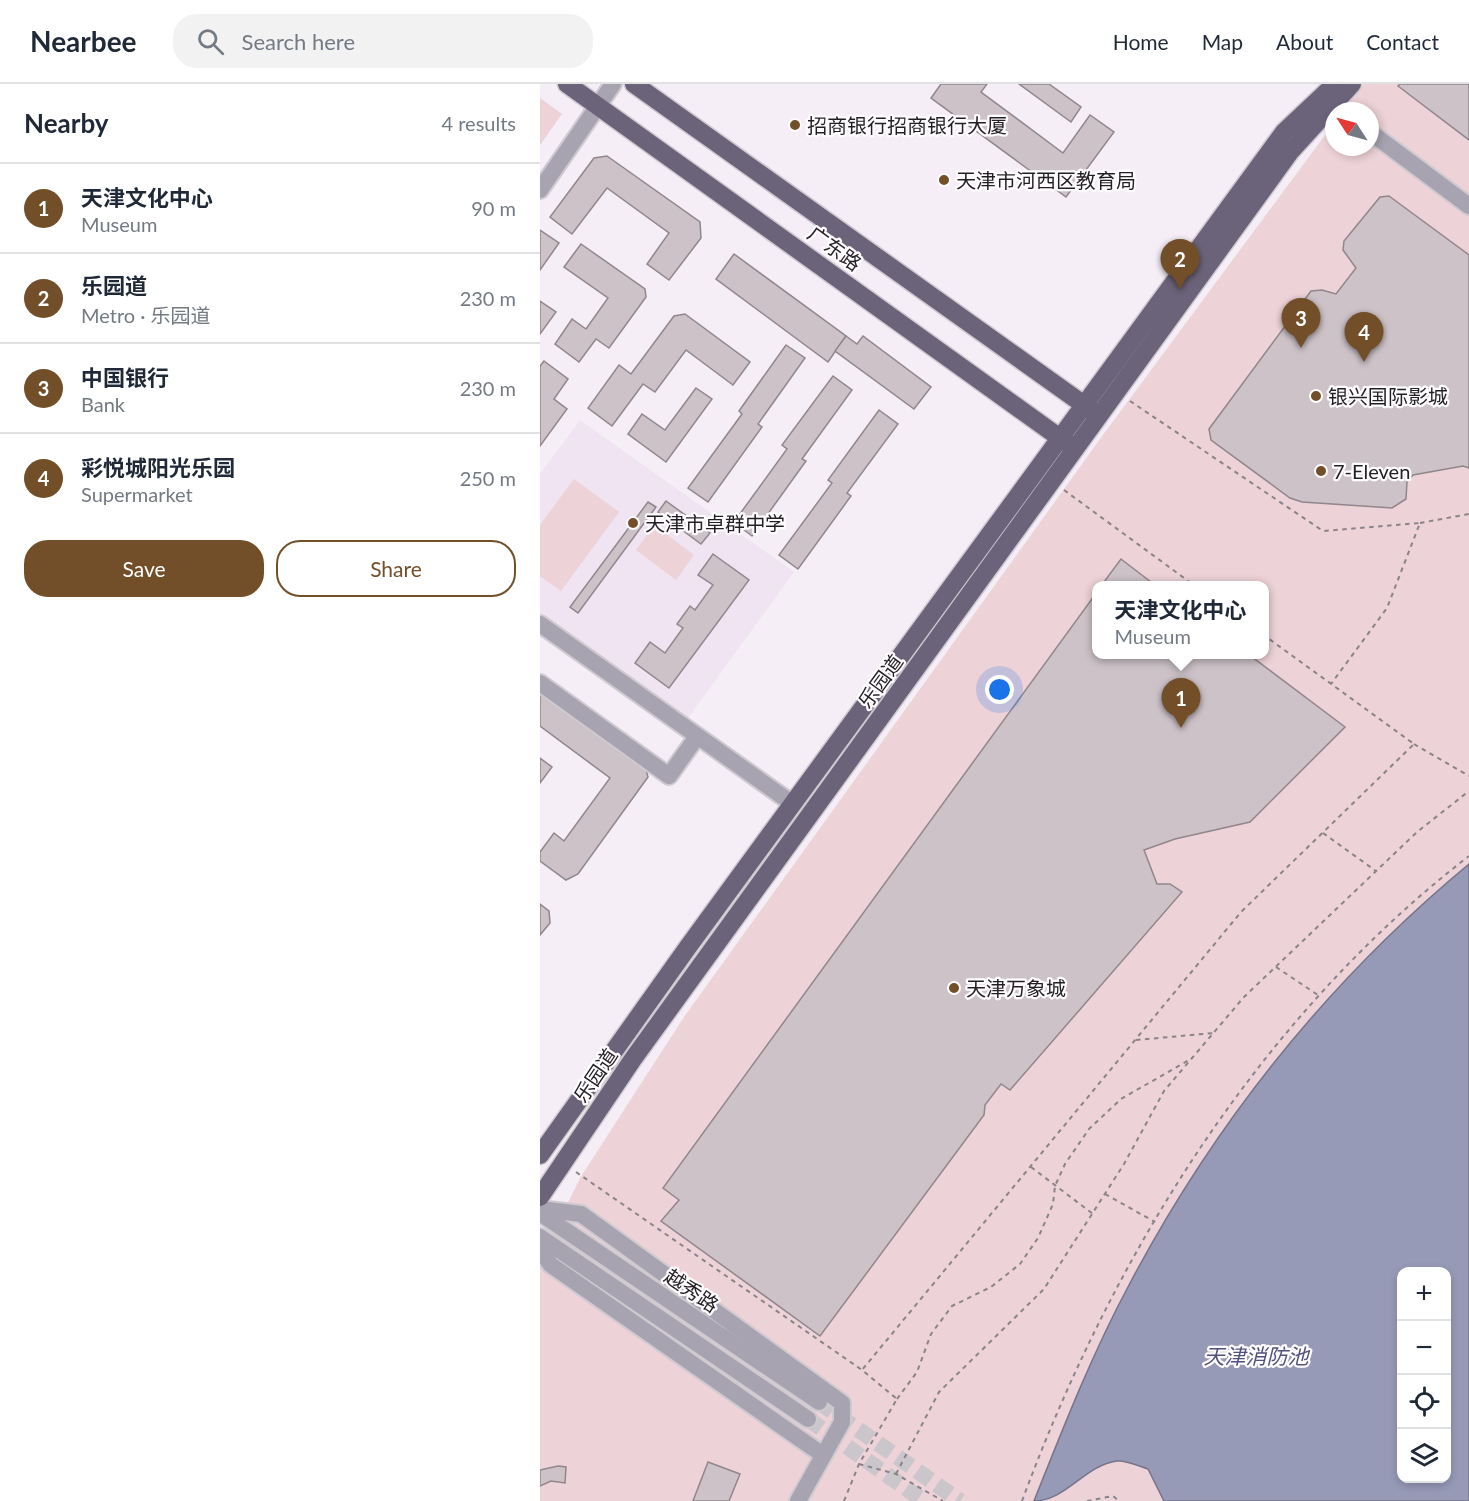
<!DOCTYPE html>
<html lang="en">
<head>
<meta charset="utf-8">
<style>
	:root { --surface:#fff; --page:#f2f2f3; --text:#1f2937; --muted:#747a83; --line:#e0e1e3; --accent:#724f28 }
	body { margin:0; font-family:Lato,"Noto Sans SC",sans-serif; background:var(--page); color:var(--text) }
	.controls { position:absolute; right:18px; bottom:18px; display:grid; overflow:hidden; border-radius:12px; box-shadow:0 3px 9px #0003 }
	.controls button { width:54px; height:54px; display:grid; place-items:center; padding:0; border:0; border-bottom:2px solid var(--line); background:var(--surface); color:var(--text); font:30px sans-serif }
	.compass { position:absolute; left:785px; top:18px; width:54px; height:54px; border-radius:50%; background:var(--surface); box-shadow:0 3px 9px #0003; rotate:306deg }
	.you { position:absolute; left:460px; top:606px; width:21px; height:21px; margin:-15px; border:4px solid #fff; border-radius:50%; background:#1a73e8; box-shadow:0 0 0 9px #1a73e833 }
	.badge { display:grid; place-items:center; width:39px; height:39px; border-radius:50%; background:var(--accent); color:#fff; font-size:20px; font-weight:700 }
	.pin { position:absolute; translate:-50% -50px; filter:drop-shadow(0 2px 3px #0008) }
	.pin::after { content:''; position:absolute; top:32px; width:21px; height:18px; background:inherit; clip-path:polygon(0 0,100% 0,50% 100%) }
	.popup { position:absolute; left:552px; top:497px; width:177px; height:78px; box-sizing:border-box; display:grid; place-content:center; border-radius:12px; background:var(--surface); filter:drop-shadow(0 2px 4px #0005); font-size:20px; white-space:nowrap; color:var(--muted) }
	.popup b { font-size:22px; color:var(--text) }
	.popup::after { content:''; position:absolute; left:50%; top:100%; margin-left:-12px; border:12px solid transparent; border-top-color:var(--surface) }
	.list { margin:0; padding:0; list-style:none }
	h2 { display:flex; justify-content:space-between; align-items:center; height:78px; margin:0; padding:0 24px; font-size:26px }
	h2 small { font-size:20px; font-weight:400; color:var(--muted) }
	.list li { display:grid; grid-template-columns:39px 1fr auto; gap:18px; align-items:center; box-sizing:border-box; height:90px; padding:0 24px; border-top:2px solid var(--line) }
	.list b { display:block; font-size:22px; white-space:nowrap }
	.list p { margin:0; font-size:20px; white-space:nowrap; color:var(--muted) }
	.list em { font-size:20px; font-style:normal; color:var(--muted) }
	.actions { display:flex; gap:12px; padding:18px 24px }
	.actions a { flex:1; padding:14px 0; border:2px solid var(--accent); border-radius:24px; text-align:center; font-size:21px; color:var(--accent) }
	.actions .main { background:var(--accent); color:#fff }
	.icon { flex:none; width:33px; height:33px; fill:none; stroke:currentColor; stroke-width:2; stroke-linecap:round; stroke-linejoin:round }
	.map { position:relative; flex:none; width:929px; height:1417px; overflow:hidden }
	header { display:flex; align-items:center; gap:36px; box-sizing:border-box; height:84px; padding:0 30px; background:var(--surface); border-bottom:2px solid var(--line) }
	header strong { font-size:28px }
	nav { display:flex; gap:33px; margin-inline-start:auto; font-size:21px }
	.search { width:420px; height:54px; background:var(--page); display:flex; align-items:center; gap:15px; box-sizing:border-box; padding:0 21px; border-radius:24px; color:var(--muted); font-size:22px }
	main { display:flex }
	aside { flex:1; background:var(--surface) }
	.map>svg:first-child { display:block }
	.built { fill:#f0e3f2 }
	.green { fill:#edd2d7; fill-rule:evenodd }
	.water { fill:#979ab7; stroke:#74758a; stroke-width:1.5; fill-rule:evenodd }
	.building { fill:#ccc2c8; stroke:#90868c; stroke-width:1.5 }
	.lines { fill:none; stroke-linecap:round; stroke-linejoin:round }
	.minor-tunnel { stroke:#cbc5cc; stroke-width:16; stroke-dasharray:16 8; stroke-linecap:butt }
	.minor-casing { stroke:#cfc9d0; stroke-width:20 }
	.major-casing { stroke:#cfc9d0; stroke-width:21 }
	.path { stroke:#89848a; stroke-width:2; stroke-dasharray:4.5 4.5; stroke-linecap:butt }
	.minor { stroke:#a7a3b0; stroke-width:16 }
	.major { stroke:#6b6379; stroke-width:18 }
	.poi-dot { fill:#724f28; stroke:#fffdff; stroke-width:2 }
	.labels { text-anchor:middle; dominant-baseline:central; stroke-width:4.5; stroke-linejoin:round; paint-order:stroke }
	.poi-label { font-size:20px; fill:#221f22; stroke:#fffdff; text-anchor:start }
	.street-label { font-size:20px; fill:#221f22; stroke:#fffdff }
	.water-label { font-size:21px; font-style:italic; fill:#50517e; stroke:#fffdff }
</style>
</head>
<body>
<header>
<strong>Nearbee</strong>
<div class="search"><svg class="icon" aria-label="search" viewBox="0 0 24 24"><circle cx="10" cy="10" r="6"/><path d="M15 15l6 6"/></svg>Search here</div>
<nav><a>Home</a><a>Map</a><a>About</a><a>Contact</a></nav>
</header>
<main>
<aside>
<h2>Nearby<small>4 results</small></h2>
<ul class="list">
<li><span class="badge">1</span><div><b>天津文化中心</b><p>Museum</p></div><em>90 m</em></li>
<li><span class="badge">2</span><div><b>乐园道</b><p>Metro · 乐园道</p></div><em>230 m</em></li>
<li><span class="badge">3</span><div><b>中国银行</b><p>Bank</p></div><em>230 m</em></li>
<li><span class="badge">4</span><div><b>彩悦城阳光乐园</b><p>Supermarket</p></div><em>250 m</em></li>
</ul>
<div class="actions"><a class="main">Save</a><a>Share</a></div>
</aside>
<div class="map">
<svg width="929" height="1417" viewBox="0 0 929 1417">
	<rect width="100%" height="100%" fill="#f5eef6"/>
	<polygon class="built" points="40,336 254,488 145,638 0,532 0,390"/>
	<g class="green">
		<path d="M823,0H929V1417H0V1176L40,1094L144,933L560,355L794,39V63H830V27H803ZM557,502H725V570H557ZM862,1188H906V1394H862Z"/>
		<polygon points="0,14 22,30 0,61"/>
		<polygon points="34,395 79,428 21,507 0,492 0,441"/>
		<polygon points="114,441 154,471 136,496 96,466"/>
	</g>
	<path class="water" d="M929,780V1417H624L608,1385C599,1382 586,1376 577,1377C545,1381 526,1417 494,1417C523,1344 552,1270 589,1201C674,1040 788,897 929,780ZM862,1188H906V1394H862Z"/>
	<g class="building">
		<polygon points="401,0 447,0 441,8 523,69 550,31 574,48 526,113 391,14"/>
		<polygon points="479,0 509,0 541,23 531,38"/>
		<polygon points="860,0 929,0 929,56 858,2"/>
		<polygon points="67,72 160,138 161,154 129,196 107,180 129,149 67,104 32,150 10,133 54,74"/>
		<polygon points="849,112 929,171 929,384 923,382 873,391 867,398 866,415 852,424 762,418 750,414 671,356 669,345 771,207 782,206 796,210 816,184 803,166 804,157 840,113"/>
		<polygon points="0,146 19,159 0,186"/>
		<polygon points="41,160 105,205 106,213 69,264 56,255 39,278 15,260 32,235 46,245 68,214 24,183"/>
		<polygon points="194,170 306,252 288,278 176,195"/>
		<polygon points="0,217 16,228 0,250"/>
		<polygon points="145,230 210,278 193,301 146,266 115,308 103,300 72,342 48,324 79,281 91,290 134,232"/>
		<polygon points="306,252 317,260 323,252 391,303 374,325 295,267"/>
		<polygon points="246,261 265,274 218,340 222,343 168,418 148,404 202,330 199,327"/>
		<polygon points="4,277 28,295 14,315 27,325 0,362 0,282"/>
		<polygon points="293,292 312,306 262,375 266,377 212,452 194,438 247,365 242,361"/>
		<polygon points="156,304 172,315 126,378 88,350 102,330 125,346"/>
		<polygon points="339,326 358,340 307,409 311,412 258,485 239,471 292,399 288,396"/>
		<polygon points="126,417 170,449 161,460 118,428"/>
		<polygon points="108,418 116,423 38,529 30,523"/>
		<polygon points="173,470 209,496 129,604 95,579 110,558 125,569 143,544 137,540 150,522 155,526 173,501 158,491"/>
		<polygon points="581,475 616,502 561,502"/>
		<polygon points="557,508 557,570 708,570 805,643 710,738 635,755 604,766 617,800 630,800 642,808 470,1006 461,1000 445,1021 444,1031 280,1252 121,1137 139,1116 123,1104"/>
		<polygon points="0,606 105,681 108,693 38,790 26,796 0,777 0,768 14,749 24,757 70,694 0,642"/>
		<polygon points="0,674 12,683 0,699"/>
		<polygon points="0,820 9,827 10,839 0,851"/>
		<polygon points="168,1378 200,1390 189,1417 153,1417"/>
		<polygon points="18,1382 26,1383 25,1399 11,1397 0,1402 0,1386"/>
	</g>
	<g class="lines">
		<g class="minor-tunnel">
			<polyline points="279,1318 420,1417"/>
			<polyline points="268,1335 384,1417"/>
		</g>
		<defs>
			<g id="minor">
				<polyline points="830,48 929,122"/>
				<polyline points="0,106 73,0"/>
				<polyline points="0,540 253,720"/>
				<polyline points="0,599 129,692 156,654"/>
				<polyline points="0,1125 41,1130 302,1319 302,1338 258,1417"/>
				<polyline points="0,1129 279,1318"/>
				<polyline points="0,1153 268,1335"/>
				<polyline points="0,1166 11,1181 283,1371"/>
			</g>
			<g id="major">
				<polyline points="27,0 527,359"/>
				<polyline points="94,0 554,328"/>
				<polyline points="0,1071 148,863 744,48 795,0"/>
				<polyline points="0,1113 93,975 750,68 812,0"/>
			</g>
		</defs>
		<use href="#minor" class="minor-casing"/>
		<use href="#major" class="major-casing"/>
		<g class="path">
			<polyline points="590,317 783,447 880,439 847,524 791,600"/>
			<polyline points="524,406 655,502"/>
			<polyline points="880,439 929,430"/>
			<polyline points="874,660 929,692"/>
			<polyline points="783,749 836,787"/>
			<polyline points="736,883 778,911"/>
			<polyline points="596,956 674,949"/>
			<polyline points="491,1083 553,1130"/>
			<polyline points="36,1088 322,1286"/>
			<polyline points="565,1110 615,1138"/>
			<polyline points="357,1315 377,1288 391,1250 412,1222 451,1203 480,1180 498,1154 513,1120 515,1102 525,1080 549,1045 581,1015 649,976"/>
			<polyline points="319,1380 356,1390 403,1417"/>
			<polyline points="356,1390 399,1308 504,1205 584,1080 624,1007 704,913 877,748 929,707"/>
			<polyline points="304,1417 319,1380 357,1315 322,1286 701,828 874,660 725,552"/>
			<path d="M482,1417C573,1171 719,934 929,772"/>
			<polyline points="547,1417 573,1412 579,1417"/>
		</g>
		<use href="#minor" class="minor"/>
		<use href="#major" class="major"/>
	</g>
	<g class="poi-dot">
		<circle cx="255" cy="41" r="6"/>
		<circle cx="404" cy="96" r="6"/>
		<circle cx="776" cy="312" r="6"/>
		<circle cx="781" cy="387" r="6"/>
		<circle cx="93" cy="439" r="6"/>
		<circle cx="414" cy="904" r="6"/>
	</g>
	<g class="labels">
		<g class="poi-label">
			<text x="267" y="41">招商银行招商银行大厦</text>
			<text x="416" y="96">天津市河西区教育局</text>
			<text x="788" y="312">银兴国际影城</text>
			<text x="793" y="387">7-Eleven</text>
			<text x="105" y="439">天津市卓群中学</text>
			<text x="426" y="904">天津万象城</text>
		</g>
		<g class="street-label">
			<text transform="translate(295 164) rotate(36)">广东路</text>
			<text transform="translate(340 597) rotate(-54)">乐园道</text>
			<text transform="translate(55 991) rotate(-56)">乐园道</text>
			<text transform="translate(152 1206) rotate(34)">越秀路</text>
		</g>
		<g class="water-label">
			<text x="716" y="1271">天津消防池</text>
		</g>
	</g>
</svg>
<div class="controls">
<button>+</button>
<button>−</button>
<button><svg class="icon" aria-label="locate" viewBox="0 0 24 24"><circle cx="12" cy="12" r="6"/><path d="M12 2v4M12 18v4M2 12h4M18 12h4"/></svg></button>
<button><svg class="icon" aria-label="layers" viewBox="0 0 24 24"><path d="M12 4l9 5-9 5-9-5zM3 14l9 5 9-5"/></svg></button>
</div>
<svg class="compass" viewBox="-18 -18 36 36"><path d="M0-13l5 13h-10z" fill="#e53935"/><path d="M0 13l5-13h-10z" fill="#747a83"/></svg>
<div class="you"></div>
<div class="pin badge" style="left:641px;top:644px">1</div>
<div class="popup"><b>天津文化中心</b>Museum</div>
<div class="pin badge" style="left:640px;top:205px">2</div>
<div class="pin badge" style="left:761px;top:264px">3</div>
<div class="pin badge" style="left:824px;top:278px">4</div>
</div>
</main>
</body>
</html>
